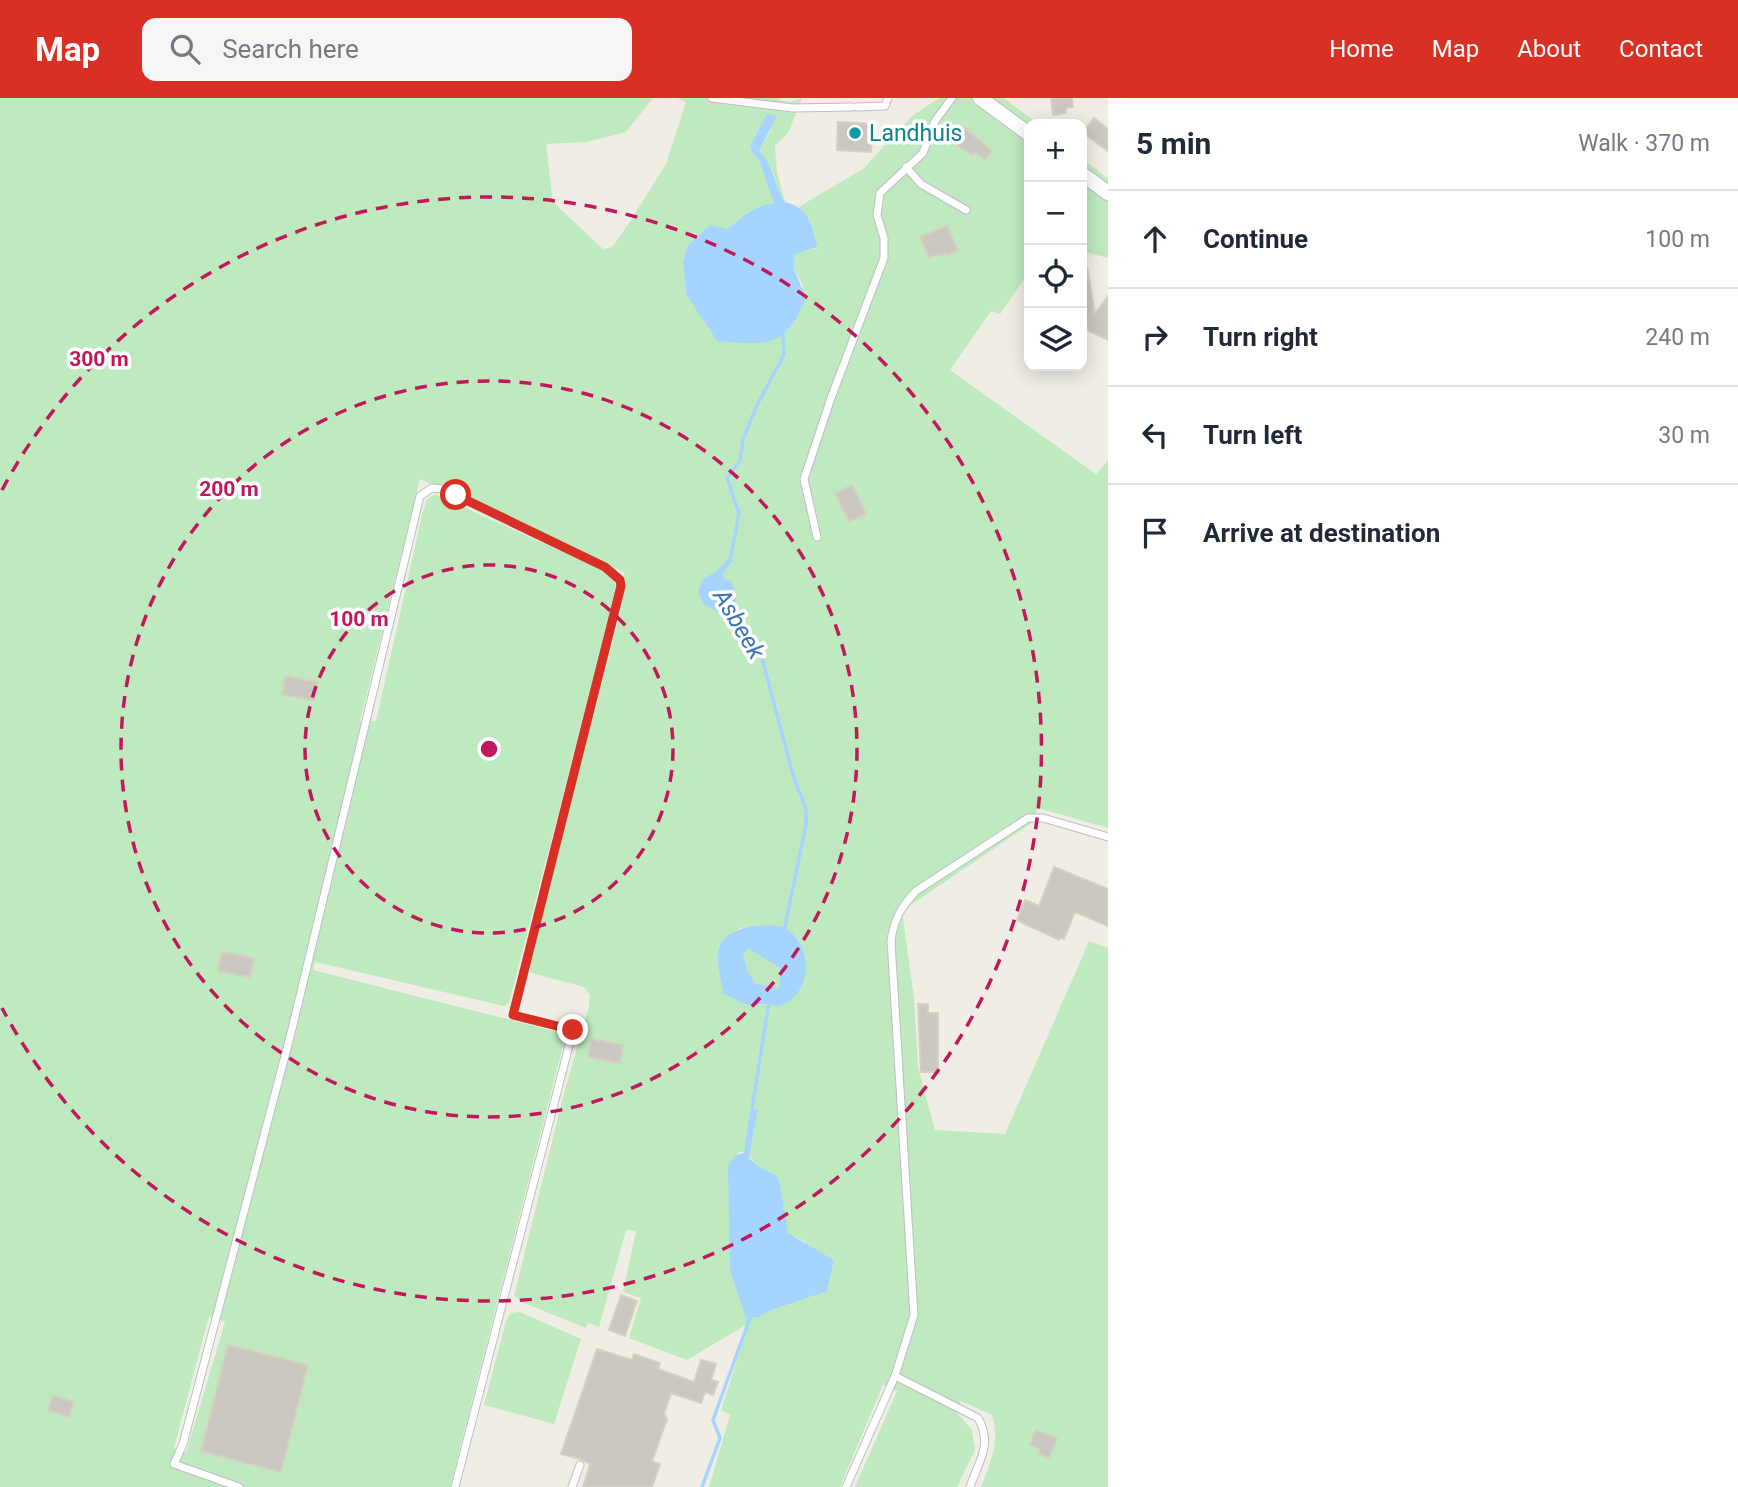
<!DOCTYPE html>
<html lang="en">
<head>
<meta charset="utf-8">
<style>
	:root { --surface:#fff; --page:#f6f6f7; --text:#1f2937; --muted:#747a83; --line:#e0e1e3; --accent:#d93025 }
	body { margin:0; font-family:Roboto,sans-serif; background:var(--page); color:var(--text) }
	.controls { position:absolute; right:21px; top:21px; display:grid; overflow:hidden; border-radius:14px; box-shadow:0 4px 18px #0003 }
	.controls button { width:63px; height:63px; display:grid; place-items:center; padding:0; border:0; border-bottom:2px solid var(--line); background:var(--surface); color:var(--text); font:35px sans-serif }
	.stop { position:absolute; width:21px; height:21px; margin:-16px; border:5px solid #d93025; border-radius:50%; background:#fff }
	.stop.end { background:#d93025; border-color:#fff; box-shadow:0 2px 7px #0008 }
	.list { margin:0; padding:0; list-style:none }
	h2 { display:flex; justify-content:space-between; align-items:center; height:91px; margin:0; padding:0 28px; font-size:30px }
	h2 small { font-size:23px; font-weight:400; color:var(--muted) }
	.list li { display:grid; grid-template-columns:46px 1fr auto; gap:21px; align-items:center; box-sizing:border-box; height:98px; padding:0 28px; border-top:2px solid var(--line) }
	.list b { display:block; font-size:26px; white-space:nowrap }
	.list em { font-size:23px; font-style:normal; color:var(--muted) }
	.icon { flex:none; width:38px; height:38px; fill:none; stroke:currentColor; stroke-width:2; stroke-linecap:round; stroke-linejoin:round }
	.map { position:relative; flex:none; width:1108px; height:1389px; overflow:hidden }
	header { display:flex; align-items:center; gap:42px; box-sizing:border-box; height:98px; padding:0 35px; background:var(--accent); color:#fff }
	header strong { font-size:33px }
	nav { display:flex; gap:38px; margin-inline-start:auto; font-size:24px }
	.search { width:490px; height:63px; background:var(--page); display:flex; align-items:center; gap:18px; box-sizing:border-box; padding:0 24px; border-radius:14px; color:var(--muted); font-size:26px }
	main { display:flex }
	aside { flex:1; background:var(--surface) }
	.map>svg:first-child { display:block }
	.green { fill:#bfeac0; fill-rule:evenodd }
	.water { fill:#a5d5ff; fill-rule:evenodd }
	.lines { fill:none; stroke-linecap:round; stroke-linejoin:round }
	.stream { stroke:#a5d5ff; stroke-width:3.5 }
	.building { fill:#cbc8c1; stroke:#d5d0c2; stroke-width:2 }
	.service-casing { stroke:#bcbec4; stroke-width:9 }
	.minor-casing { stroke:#bcbec4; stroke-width:16 }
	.service { stroke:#fff; stroke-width:7 }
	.minor { stroke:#fff; stroke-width:14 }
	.route { stroke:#d93025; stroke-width:9 }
	.ring { fill:none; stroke:#c2185b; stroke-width:3.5; stroke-dasharray:12 9 }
	.culture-dot { fill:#0f9aa8; stroke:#fff; stroke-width:2.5 }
	.labels { text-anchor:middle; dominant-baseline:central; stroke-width:7; stroke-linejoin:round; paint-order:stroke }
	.culture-label { font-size:23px; fill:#0d838f; stroke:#fff; text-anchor:start }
	.water-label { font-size:24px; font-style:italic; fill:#3874bb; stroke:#fff }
	.centre { fill:#c2185b; stroke:#fff; stroke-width:3.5 }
	.ring-label { font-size:21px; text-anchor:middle; font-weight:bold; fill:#c2185b; stroke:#fff; stroke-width:7; stroke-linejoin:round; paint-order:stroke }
</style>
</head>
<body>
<header>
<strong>Map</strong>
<div class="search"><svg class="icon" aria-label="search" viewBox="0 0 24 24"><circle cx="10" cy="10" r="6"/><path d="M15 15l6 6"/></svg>Search here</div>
<nav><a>Home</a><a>Map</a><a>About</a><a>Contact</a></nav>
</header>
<main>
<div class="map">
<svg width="1108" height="1389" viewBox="0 0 1108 1389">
	<rect width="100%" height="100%" fill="#f0eee4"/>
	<g class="green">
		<path d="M0,0H653L626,34L587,44L546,46L553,104L603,151L612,149L629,125L666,66L686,4L677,0H780L779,2L790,4L802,0L788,35L775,48L777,74L785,104L800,108L863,71L912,18L939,0H1004L1038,26H1029V174L1000,216L991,213L950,272L1096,376L1108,363V730L1038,710L1030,726L902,813L914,900L918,969L935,1032L1005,1036L1089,843L1108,850V1389H981C991,1363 1000,1345 992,1317L961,1303L956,1314L972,1332L975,1352L957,1389H855L897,1293L883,1287L840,1389H709L730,1317L721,1312L749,1225L687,1262L629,1240L641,1200L623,1194L636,1133L626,1132L599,1229L588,1225L586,1230L524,1205L514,1198L563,999L589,908L590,897L584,889L531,875L528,867L620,517L625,490L624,474L420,381L360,623H376L422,417L427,401L435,396L600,471L613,482L617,489L509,905L504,908L315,864L313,872L566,936L450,1389H0ZM772,30L759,53L773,74L780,96L785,104L799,108L818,150L795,155L794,171L803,188L783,237L717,243L686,197L683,166L687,148L696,141L727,131L752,112L775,106L760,64L752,54ZM752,828L783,829L799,843L783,906L749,907L725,840L740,830ZM740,1054L746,1055L758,1068L777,1078L788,1135L807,1145L771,1212L758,1219L730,1172L735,1057ZM209,1218L225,1224L186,1355L174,1350Z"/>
		<polygon points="1082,60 1108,81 1108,160 1082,153"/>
		<polygon points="749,851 780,870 779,890 755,885 747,872 743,856"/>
		<polygon points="520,1214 581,1241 554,1326 484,1307 506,1223 511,1215"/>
	</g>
	<g class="water">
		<path d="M767,16L777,18L759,53C774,67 774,88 785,104C811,111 810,126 818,149L795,156L794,171L806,200C786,251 766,247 717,243L686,197L683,166L687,148L710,127L727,131C742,120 755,106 774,106L760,64L752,54L750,48Z"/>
		<polygon points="730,458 733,463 722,476 725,481 732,483 736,502 731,512 740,519 742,535 722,516 703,506 698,494 702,482 718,472"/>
		<path d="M752,828C762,828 776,826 785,830C813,846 813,895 782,907C776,909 772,907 766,906C760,906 754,908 749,907C741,905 732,899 724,896C716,861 708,837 752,828ZM749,851L780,870L779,890L755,885L747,872L743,856Z"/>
		<polygon points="758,1010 749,1060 758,1068 777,1078 780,1087 788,1135 834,1162 827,1193 771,1212 759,1219 746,1220 730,1172 728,1068 735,1057 744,1055 750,1014"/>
	</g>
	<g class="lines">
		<g class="stream">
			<polyline points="730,462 739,416 727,380 740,363 743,342 756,309 784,257 783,234"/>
			<polyline points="739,525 759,549 793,677 806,711 806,727 784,833"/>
			<polyline points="751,1017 769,904"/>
			<polyline points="702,1389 720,1340 713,1322 751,1217"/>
		</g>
	</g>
	<g class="building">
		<polygon points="1051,0 1072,0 1073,9 1066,10 1066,15 1053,17"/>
		<polygon points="1094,20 1108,31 1108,53 1083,35"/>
		<polygon points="838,24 873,26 871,54 837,52"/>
		<polygon points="962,28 992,53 985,62 976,55 971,57 952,43"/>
		<polygon points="947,128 958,153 947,157 946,155 939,158 938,156 929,160 920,139"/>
		<polygon points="1082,169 1087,169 1095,216 1108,198 1108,242 1089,233 1082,223"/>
		<polygon points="852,387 866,416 849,424 835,395"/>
		<polygon points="285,578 317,584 314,602 282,597"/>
		<polygon points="1054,769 1108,791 1108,828 1075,814 1064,841 1060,840 1059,842 1017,822 1025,802 1039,808"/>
		<polygon points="222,854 254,860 250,879 218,873"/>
		<polygon points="918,906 928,906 928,915 938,915 938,974 921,974"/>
		<polygon points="591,941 623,947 620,965 588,959"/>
		<polygon points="621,1197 637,1203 625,1238 609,1232"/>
		<polygon points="228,1247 308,1267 281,1374 201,1353"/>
		<polygon points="597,1251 632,1262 634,1256 660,1265 658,1271 694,1284 701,1262 716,1266 711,1282 718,1284 713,1297 705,1294 701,1305 671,1295 664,1316 667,1321 652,1363 660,1366 652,1389 583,1389 590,1366 581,1361 561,1356"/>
		<polygon points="53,1297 74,1304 69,1319 48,1312"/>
		<polygon points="1036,1332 1057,1340 1049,1360 1038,1356 1039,1351 1030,1347"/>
	</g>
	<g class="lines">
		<defs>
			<g id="service">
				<polyline points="712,0 793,10 852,9"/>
				<polyline points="857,9 885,8 888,0"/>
				<polyline points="906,69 921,86 966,112"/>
				<polyline points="817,439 804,381 831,300 884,160 884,140 877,117 880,95 923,55 935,23 952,0"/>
				<path d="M895,1278L978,1320C993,1346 979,1363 970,1389"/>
				<polyline points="239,1389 174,1366 183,1346 292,931 420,398 432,390 442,391 605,469 620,482 621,489 513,917 573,932 455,1389"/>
				<polyline points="572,1389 580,1367"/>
				<path d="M846,1389L895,1278L914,1217L891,843C894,821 901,809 916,793L1028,720H1043L1108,739"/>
			</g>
			<g id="minor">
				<polyline points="980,0 1029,36"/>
				<polyline points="1082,76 1108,95"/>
			</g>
		</defs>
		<use href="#service" class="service-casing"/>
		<use href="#minor" class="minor-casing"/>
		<use href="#service" class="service"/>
		<use href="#minor" class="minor"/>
	</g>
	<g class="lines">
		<polyline class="route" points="456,397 605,469 620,482 621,488 513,917 573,932"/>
	</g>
	<g class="ring">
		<circle cx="489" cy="651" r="184"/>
		<circle cx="489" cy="651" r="368"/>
		<path d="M2 392A552 552 0 1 1 2 910"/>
	</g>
	<circle class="culture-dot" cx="855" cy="35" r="7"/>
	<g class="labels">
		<g class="culture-label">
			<text x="869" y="35">Landhuis</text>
		</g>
		<g class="water-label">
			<text transform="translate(739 526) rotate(59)">Asbeek</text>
		</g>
	</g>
	<circle cx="489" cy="651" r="10" class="centre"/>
	<g class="ring-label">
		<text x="99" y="268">300 m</text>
		<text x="229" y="398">200 m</text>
		<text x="359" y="528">100 m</text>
	</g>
</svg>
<div class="controls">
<button>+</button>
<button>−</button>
<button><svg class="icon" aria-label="locate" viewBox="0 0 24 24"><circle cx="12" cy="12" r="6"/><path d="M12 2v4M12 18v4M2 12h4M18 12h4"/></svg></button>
<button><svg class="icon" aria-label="layers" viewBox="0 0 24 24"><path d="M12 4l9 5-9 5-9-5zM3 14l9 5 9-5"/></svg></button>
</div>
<div class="stop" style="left:456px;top:397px"></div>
<div class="stop end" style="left:573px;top:932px"></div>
</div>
<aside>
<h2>5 min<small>Walk · 370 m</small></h2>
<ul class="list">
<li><svg class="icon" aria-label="ahead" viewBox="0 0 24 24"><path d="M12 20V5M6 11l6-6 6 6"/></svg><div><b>Continue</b></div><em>100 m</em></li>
<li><svg class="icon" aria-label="right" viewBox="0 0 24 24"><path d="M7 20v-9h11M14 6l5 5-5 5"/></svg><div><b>Turn right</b></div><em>240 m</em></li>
<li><svg class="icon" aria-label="left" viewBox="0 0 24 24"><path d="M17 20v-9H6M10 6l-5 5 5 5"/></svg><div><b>Turn left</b></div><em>30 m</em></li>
<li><svg class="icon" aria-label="arrive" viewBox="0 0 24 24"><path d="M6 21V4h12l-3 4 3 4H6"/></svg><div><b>Arrive at destination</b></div></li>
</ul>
</aside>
</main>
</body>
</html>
